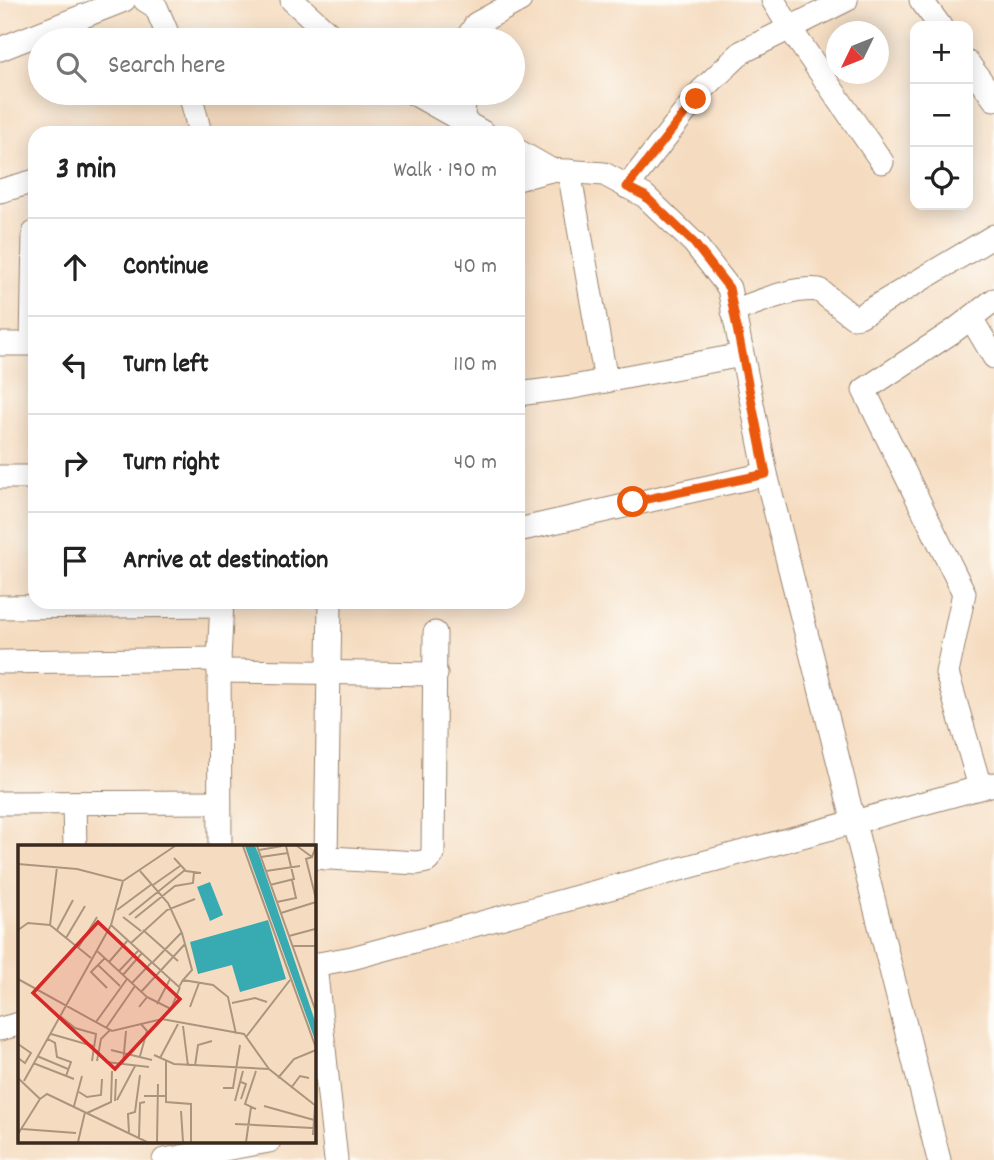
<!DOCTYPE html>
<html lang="en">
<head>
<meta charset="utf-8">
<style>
	:root { --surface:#fff; --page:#f2f2f2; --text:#222; --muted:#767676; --line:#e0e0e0 }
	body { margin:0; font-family:Dekko,sans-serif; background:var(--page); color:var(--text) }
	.controls { position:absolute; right:21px; top:21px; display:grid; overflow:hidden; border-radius:14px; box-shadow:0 4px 18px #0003 }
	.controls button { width:63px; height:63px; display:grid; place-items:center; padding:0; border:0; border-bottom:2px solid var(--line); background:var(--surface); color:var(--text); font:35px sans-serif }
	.compass { position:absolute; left:826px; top:21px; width:63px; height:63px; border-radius:50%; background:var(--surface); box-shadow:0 4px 18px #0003; rotate:227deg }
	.stop { position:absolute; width:21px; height:21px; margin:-16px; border:5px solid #ea580c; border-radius:50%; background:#fff }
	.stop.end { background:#ea580c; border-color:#fff; box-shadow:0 2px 7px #0008 }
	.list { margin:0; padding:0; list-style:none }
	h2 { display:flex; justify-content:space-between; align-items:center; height:91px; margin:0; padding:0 28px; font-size:30px }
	h2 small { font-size:23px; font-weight:400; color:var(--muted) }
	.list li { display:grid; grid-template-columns:46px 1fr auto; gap:21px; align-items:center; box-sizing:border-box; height:98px; padding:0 28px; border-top:2px solid var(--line) }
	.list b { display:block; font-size:26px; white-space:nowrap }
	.list em { font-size:23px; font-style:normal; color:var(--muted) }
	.icon { flex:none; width:38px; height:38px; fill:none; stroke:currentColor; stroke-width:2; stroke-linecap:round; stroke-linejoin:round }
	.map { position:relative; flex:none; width:994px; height:1160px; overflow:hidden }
	.search { position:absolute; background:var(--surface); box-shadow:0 4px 18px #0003; left:28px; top:28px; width:497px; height:77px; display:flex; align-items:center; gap:18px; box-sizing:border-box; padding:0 24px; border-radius:38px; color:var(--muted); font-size:26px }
	.panel { position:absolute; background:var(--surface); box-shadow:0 4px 18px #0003; left:28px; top:126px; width:497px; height:483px; border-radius:21px }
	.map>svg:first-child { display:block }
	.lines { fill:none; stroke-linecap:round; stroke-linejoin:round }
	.street-casing { stroke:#98836f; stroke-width:25 }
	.street { stroke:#fff; stroke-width:23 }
	.route { stroke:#ea580c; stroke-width:9 }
	.inset-road { fill:none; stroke:#ab957f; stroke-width:2 }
	.view { fill:#d62828; fill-opacity:0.15; stroke:#d62828; stroke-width:3.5 }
	.inset-edge { fill:none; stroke:#3b2a1e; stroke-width:3.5 }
</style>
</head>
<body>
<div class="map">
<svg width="994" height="1160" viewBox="0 0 994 1160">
	<rect width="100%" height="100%" fill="#fdfcf7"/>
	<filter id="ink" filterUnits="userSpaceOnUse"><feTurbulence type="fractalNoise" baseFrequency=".0143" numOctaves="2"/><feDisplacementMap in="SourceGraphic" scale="14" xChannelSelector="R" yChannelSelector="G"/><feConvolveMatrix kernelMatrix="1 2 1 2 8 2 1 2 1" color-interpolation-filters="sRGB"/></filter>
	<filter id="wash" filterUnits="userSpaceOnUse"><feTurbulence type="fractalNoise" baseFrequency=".00686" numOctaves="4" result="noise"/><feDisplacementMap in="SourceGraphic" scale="28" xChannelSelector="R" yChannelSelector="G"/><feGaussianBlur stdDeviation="1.57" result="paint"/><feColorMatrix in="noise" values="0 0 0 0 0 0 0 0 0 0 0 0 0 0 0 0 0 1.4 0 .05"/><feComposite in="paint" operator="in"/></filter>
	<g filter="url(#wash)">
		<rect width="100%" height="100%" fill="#f5dcc0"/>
	</g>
	<g filter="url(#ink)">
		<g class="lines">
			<defs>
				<g id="street">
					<polyline points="145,0 156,7 170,40"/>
					<polyline points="292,0 336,40"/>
					<polyline points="773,0 791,30 882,162"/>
					<polyline points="921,0 940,26"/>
					<polyline points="466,40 476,24 520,0"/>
					<polyline points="0,49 124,0"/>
					<polyline points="968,63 994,99"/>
					<polyline points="190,93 200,133"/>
					<polyline points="413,93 484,133"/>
					<polyline points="463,121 464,93"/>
					<polyline points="518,151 551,170 604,174 645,196 694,243 729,288 766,474 939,1160"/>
					<polyline points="569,171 606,381"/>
					<polyline points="518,179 551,170"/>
					<polyline points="627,187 702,90 742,52 846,0"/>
					<polyline points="0,191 35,181"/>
					<path d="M733,311C760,302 791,287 819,290L853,317L860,316L994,236"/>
					<polyline points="971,318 994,357"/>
					<polyline points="0,344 35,344"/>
					<polyline points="32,344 34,233"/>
					<polyline points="518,394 573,387 742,355"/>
					<polyline points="0,477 35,477"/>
					<polyline points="518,530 766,474"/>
					<polyline points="0,607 221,605"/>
					<polyline points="0,662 219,659"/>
					<polyline points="219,671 436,674"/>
					<polyline points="980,787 947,673 964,593 864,390 955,330 994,300"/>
					<polyline points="0,803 219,802"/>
					<polyline points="74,803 75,847"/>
					<polyline points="220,847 219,659 222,602"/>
					<polyline points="313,857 417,863 427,861 433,854 435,633"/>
					<polyline points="326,858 330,602"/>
					<polyline points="313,965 352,958 994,784"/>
					<polyline points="315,965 336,1160"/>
					<polyline points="0,1029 19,1024"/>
					<polyline points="164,1160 269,1141"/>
				</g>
			</defs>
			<use href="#street" class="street-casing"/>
			<use href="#street" class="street"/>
		</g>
	</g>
	<g class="lines" filter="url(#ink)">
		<polyline class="route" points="633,502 766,474 729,288 694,243 645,196 627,187 696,99"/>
	</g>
	<g transform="translate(18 845)">
		<rect width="298" height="298" fill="#f5dcc0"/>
		<path d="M227,1H237L241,10L297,176V195ZM192,37L205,70L192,76L179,42ZM250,75L268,134L222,147L214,120L180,129L172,97Z" fill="#38aab2"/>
		<path class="inset-road" d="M225,1L298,203M239,1L298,167M279,1L294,12L298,1M241,5L264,1M243,12L270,8M294,12L288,14L298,54M156,13L168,26L183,28M0,19L59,24L105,36L157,1M122,26L150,58L164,88L174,125L165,135L195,140L210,152L218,189M248,26L282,21M135,40L162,21M252,40L276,34L268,1M259,57L278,53L274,35M99,65L134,39M263,68L298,57M111,70L167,25M105,72L123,86M117,73L157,41L175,38L176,27M32,80L39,22M93,80L161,142L165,135M0,85L10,78L32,80L73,113M39,85L55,55M125,85L160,116M271,91L297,84M48,93L67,61M113,98L149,65L177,54M275,101H298M60,103L79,72M78,105L129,152L121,162M87,113L73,127L89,143M91,117L110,95M135,117L164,87M80,120L102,141M101,126L121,105M105,130L124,108M0,134L94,186L144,174L226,189L251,224L298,261M114,138L134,117M123,147L167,99M129,152L153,164L162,142M214,158L237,153L249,157M139,159L152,134M172,162L181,138M42,171L57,183L78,189L74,216M78,177L109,134M165,181L170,221M88,183L117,141M33,189L75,201M228,192L272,135M30,194L37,198L39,212L53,217L48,231M0,199L13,208L7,218L0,213M93,205L134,215M136,210L156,219L251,224M19,211L50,224M122,211L129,186L123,179M142,213L160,179M79,216L83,194L92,185M148,216V257L173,259V297M88,217L131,222M15,218L56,234M105,219L108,186M177,221L180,200L194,196M0,233L22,254L0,289M260,233L276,214L298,205M6,236L93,80L105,36M223,237L228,239L223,254M205,243H215L222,200M273,243L282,231L291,233M61,247L69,252L83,250L84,234M126,251H148M22,254L29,249L129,297M99,255L117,221M97,256L98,234M217,256L225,226M56,261L64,231M246,261L296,275M238,264L227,259L238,226M163,266L165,297M69,268L93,257L94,226M217,279L295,283M4,284L58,288M111,288L110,269L117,267L122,230M295,290L297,261M121,293L122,258L127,257M60,297L67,267M139,297L140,239M228,297L233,262"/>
		<path class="view" d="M80,77L162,154L97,224L15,148Z"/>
		<rect width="298" height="298" class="inset-edge"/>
	</g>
</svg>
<div class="controls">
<button>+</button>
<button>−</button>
<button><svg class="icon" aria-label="locate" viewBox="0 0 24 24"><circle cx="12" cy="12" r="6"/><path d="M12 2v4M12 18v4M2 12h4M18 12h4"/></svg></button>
</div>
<svg class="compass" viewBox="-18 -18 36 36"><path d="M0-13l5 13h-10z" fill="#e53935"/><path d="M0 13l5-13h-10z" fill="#767676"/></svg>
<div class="stop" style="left:633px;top:502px"></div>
<div class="stop end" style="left:696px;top:99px"></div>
<div class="search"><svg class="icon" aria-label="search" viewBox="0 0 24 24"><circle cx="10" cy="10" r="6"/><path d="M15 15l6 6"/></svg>Search here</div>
<section class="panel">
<h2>3 min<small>Walk · 190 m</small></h2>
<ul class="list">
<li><svg class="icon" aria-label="ahead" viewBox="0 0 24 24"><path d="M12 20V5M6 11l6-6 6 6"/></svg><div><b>Continue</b></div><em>40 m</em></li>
<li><svg class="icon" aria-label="left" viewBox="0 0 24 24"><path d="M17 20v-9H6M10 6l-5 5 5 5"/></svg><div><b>Turn left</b></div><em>110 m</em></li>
<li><svg class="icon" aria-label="right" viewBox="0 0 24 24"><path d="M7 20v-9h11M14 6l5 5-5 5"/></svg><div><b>Turn right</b></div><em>40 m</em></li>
<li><svg class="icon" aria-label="arrive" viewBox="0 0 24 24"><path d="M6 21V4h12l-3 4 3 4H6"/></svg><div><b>Arrive at destination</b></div></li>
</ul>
</section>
</div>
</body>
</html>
